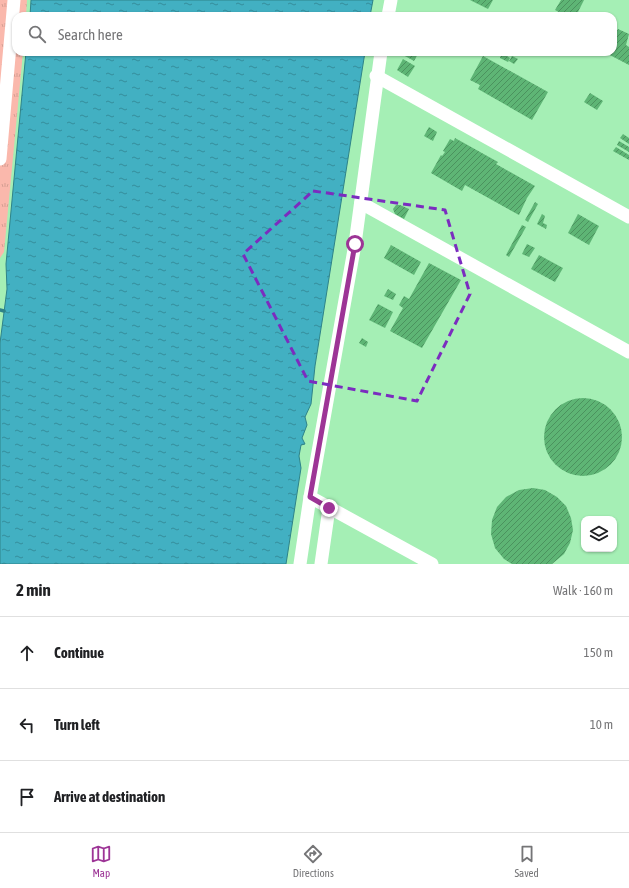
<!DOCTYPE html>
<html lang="en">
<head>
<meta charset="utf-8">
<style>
	:root { --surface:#fff; --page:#f2f2f2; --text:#202124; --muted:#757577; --line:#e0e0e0; --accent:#9d3496 }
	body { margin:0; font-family:"Asap Condensed",sans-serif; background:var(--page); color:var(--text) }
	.controls { position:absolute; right:12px; bottom:12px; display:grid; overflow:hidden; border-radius:8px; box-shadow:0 1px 3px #0004 }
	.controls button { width:36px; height:36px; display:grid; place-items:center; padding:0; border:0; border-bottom:1px solid var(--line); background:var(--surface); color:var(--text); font:20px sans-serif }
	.stop { position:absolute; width:12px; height:12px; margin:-9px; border:3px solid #9d3496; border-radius:50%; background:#fff }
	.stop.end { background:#9d3496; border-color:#fff; box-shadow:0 1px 4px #0008 }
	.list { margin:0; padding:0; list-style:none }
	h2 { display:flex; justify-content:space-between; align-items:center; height:52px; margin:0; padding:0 16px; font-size:17px }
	h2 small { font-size:13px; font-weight:400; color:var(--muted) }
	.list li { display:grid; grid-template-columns:26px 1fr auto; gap:12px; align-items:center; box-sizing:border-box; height:72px; padding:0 16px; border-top:1px solid var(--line) }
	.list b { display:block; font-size:15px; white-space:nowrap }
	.list em { font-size:13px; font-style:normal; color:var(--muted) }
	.icon { flex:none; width:22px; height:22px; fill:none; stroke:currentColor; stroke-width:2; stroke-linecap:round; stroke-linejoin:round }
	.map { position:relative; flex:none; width:629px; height:564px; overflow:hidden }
	.search { position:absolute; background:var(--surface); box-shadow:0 1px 3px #0004; left:12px; right:12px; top:12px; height:44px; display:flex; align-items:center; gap:10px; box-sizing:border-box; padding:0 14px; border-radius:12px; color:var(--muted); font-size:15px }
	.sheet { height:268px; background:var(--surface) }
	nav { display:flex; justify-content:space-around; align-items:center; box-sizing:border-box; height:56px; border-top:1px solid var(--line); background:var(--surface); font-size:11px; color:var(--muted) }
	nav a { display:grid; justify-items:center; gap:2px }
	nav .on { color:var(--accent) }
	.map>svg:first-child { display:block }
	.park { fill:url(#park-tufts) }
	.water { fill:url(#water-ripples); stroke:#2e8389 }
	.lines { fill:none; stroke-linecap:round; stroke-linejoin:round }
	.stream { stroke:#2e8389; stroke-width:3.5 }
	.building { fill:url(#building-hatch) }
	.minor { stroke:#fff; stroke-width:13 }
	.route { stroke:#9d3496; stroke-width:5 }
	.marked { fill:none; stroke:#7b2cbf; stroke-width:3; stroke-dasharray:8 5; stroke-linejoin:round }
</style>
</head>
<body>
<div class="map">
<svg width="629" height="564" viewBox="0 0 629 564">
	<defs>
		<pattern id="park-tufts" width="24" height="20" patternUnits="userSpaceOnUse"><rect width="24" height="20" fill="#fab8ac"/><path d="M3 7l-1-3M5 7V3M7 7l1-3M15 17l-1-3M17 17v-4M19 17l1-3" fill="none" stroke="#d49e92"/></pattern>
		<pattern id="water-ripples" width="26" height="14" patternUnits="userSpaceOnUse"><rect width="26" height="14" fill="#42b0c2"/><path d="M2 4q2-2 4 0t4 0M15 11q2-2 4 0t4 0" fill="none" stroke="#358e9c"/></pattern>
		<pattern id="building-hatch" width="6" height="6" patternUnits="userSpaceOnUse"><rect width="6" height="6" fill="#5eb575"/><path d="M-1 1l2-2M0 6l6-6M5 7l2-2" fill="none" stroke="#4b925e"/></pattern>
	</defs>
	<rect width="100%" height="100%" fill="#a5efb5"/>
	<polygon class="park" points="0,0 27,0 26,16 16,16 16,52 23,52 4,252 0,258"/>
	<g class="water">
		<polygon points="31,0 373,0 370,16 30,16"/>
		<polygon points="26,52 365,52 315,366 311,404 305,417 307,425 302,438 305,444 301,445 299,456 301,468 286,564 0,564 0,343 7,289 6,264"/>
	</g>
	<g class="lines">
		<polyline class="stream" points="0,310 4,311"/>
	</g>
	<g class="building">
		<polygon points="470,0 493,0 488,9"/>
		<polygon points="561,0 584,0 576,16 566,16 555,10"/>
		<polygon points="618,29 629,34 626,45 629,47 629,65 604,52 613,52 613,38"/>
		<polygon points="407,52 419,52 414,61 405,56"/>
		<polygon points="502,53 510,58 508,62 500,58"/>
		<polygon points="483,56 548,92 532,120 478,89 480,85 470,80"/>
		<polygon points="512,56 518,59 514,64 509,61"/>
		<polygon points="403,59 415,66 408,77 397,70"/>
		<polygon points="590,93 603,101 597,110 584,102"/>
		<polygon points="429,127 437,132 433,141 424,136"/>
		<polygon points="623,134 629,138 629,144 620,138"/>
		<polygon points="455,138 498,162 496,164 535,186 527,198 519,215 465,185 462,191 431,173 441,155 442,156 445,152 443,151 450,139 454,141"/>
		<polygon points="619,141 629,147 629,152 617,145"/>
		<polygon points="616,147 629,155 629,160 613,151"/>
		<polygon points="535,202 538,204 528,222 525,220"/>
		<polygon points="396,205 400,205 409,209 404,219 395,214 393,209"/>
		<polygon points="542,214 545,216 543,223 547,225 546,229 537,224"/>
		<polygon points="578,214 599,226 589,245 568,233"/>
		<polygon points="522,225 526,227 509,257 506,255"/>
		<polygon points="527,244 535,248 529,257 522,254"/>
		<polygon points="391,245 421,262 414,275 384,258"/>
		<polygon points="539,255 563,268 555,282 531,269"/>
		<polygon points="429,263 461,280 422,348 390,331 403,308 399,305 404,296 409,299"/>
		<polygon points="388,289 396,294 393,300 384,296"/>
		<polygon points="378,304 393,312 385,328 369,320"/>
		<polygon points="362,338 368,342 366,347 359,343"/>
		<circle cx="583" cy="437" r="39"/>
		<polygon points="533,488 545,490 557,497 566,506 571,518 573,530 570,543 564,554 552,564 512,564 504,559 495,548 491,534 492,520 497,507 506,497 519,490"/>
	</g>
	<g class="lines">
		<g class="minor">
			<polyline points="388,16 391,0"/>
			<polyline points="376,76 629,217"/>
			<polyline points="0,159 14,0"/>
			<polyline points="361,203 629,352"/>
			<polyline points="310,497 432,564"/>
			<polyline points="300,564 310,497 355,244 381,52"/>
			<polyline points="321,564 329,508"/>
		</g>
	</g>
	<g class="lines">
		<polyline class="route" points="329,508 310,497 355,244"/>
	</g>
	<path class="marked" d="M313,191L445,210L470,294L417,401L308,381L243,254Z"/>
</svg>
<div class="controls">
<button><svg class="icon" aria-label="layers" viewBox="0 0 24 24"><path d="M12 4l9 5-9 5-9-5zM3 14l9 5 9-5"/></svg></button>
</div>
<div class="stop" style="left:355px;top:244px"></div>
<div class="stop end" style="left:329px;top:508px"></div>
<div class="search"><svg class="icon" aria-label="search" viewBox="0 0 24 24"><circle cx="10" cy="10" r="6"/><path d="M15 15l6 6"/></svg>Search here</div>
</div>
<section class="sheet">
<h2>2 min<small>Walk · 160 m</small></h2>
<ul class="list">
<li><svg class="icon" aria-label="ahead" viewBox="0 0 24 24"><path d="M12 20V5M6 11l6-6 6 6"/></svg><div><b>Continue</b></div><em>150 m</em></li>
<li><svg class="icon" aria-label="left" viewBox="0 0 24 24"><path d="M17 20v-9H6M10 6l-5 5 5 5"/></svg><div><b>Turn left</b></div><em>10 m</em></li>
<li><svg class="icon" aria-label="arrive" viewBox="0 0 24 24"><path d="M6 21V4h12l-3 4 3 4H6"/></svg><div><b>Arrive at destination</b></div></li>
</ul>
</section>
<nav>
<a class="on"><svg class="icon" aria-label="map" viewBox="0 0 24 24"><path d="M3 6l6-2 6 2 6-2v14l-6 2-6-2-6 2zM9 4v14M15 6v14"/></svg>Map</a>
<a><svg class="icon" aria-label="directions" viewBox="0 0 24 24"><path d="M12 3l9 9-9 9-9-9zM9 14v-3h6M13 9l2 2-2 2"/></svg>Directions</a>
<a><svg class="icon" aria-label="saved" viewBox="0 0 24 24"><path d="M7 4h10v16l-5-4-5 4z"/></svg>Saved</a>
</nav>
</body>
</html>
